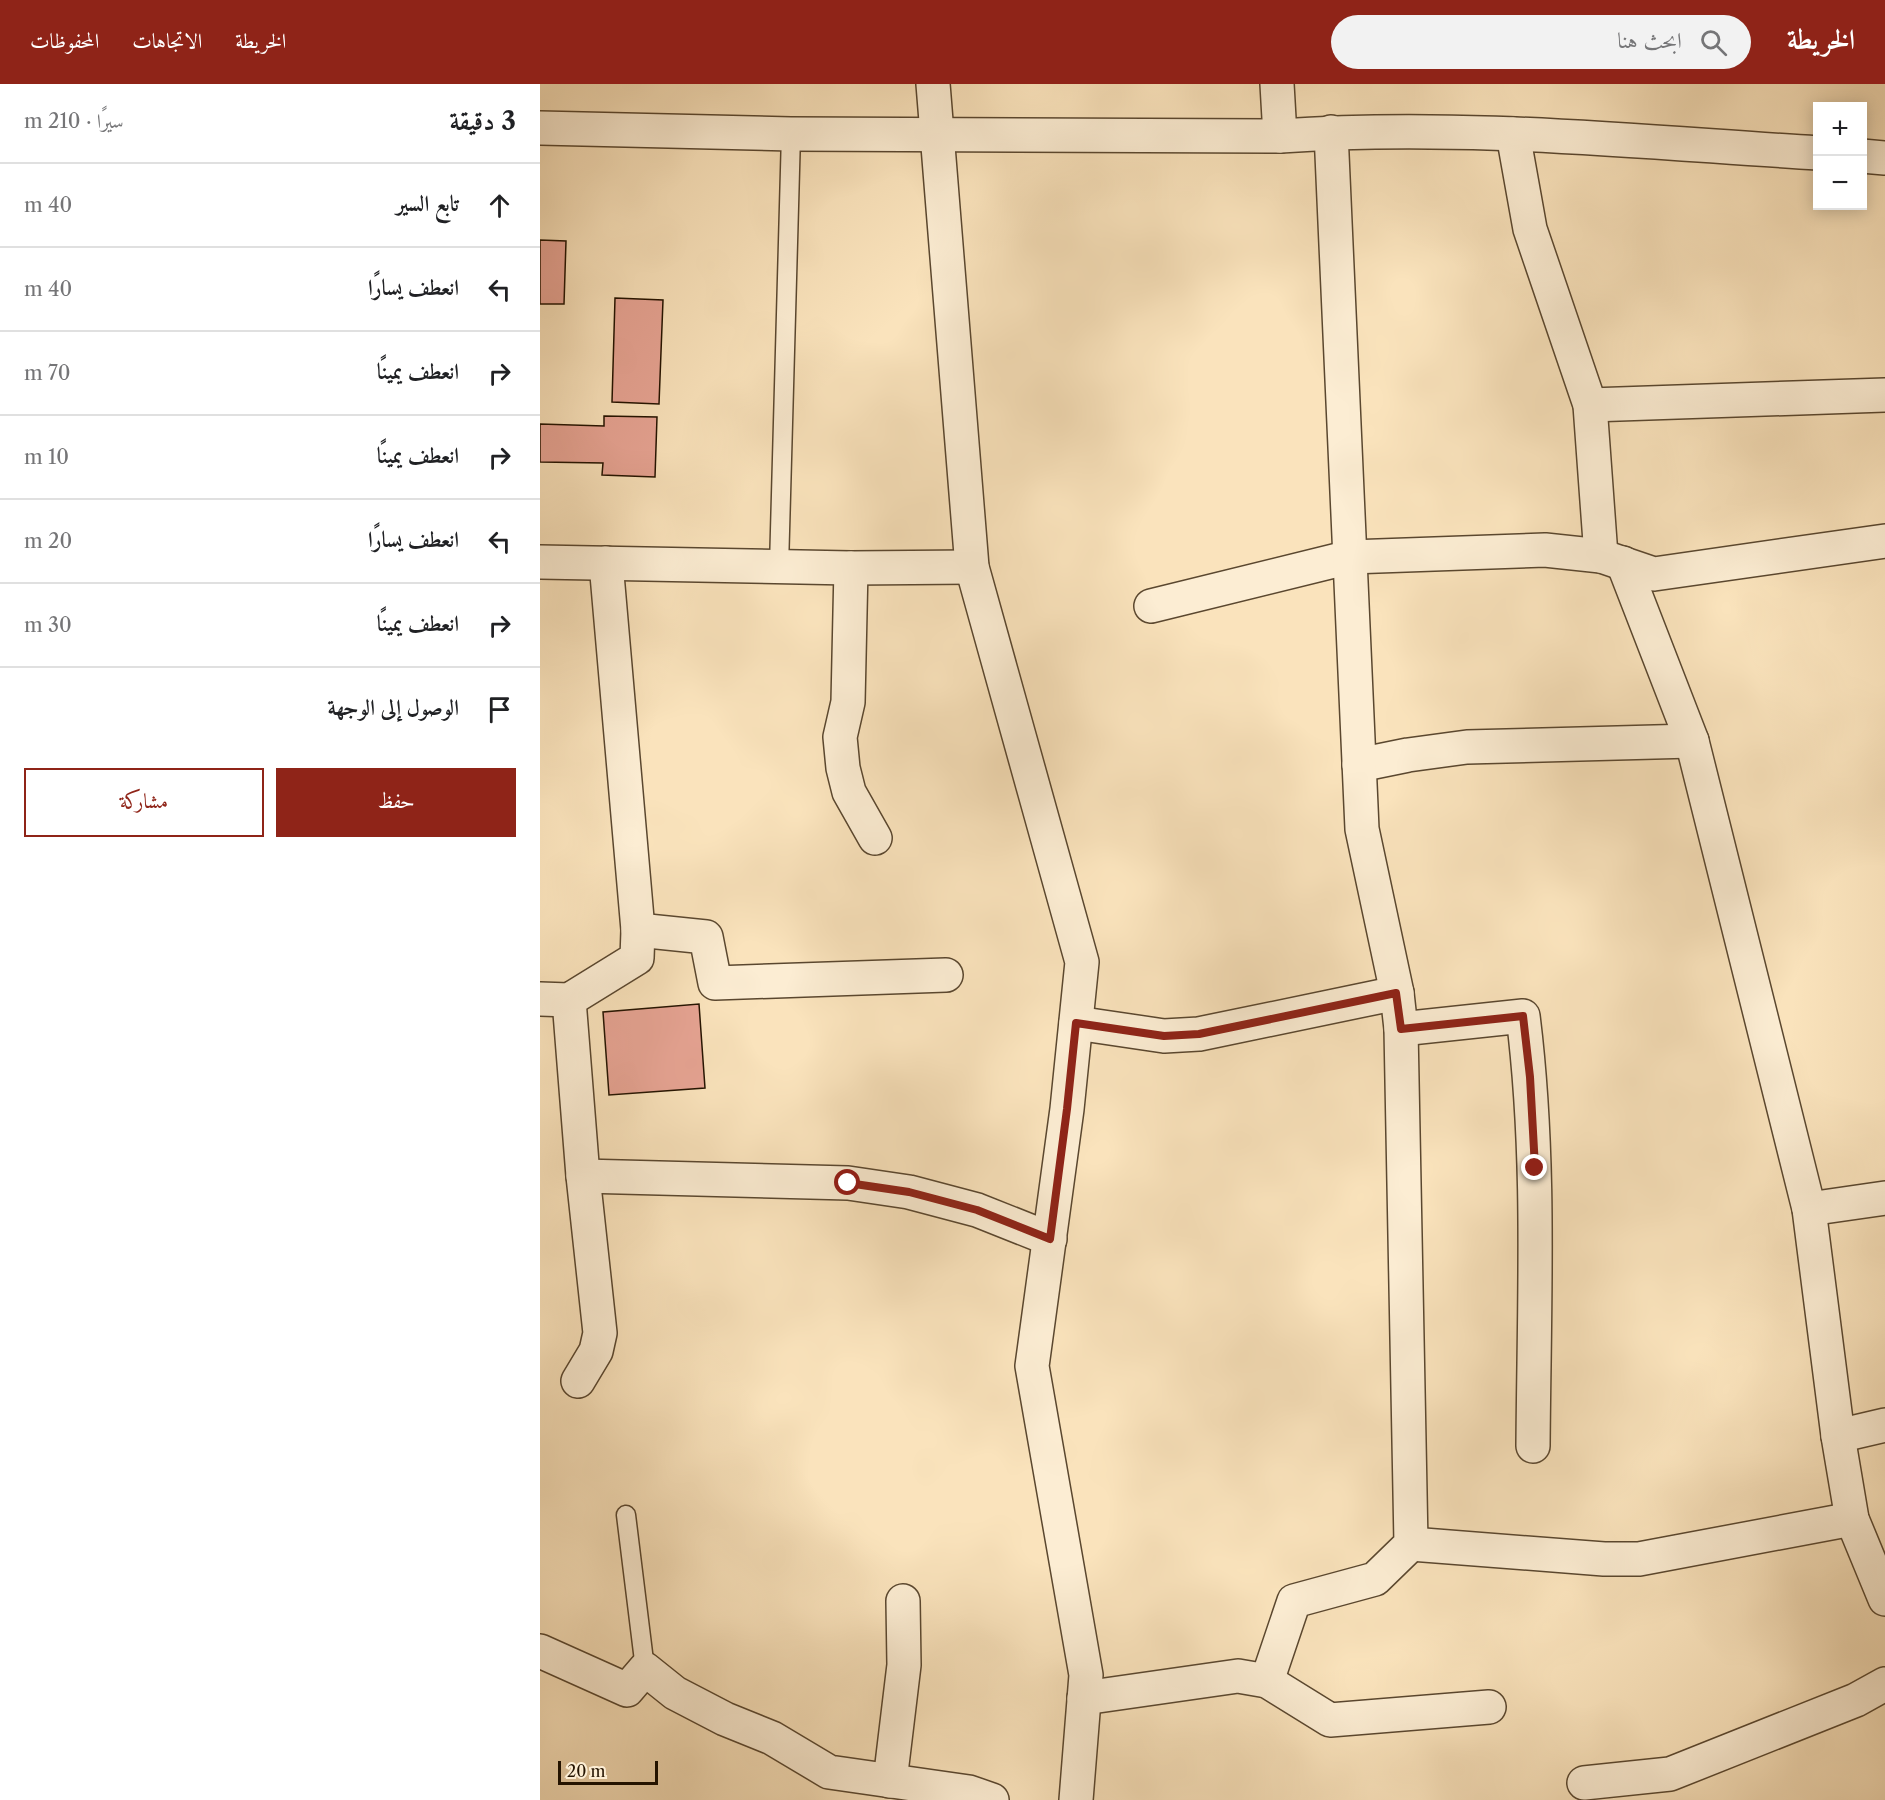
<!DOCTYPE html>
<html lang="ar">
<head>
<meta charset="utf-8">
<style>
	:root { --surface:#fff; --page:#f2f2f2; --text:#202124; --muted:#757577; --line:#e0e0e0; --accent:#8f2418 }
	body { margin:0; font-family:"Libre Caslon Text",Amiri,serif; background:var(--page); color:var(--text); direction:rtl }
	.controls { position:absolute; right:18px; top:18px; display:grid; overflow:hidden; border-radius:0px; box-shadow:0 3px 15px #0003 }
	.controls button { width:54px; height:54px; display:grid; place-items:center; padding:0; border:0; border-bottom:2px solid var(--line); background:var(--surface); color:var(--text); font:30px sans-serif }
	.scale { position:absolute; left:18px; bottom:15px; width:100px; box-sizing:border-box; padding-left:6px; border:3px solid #241300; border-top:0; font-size:16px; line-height:21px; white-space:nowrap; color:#241300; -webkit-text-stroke:4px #fcedd3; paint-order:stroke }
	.stop { position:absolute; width:18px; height:18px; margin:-14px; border:4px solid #8f2418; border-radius:50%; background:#fff }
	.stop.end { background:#8f2418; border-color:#fff; box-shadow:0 2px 6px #0008 }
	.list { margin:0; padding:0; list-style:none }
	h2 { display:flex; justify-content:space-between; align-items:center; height:78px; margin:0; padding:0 24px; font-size:26px }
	h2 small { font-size:20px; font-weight:400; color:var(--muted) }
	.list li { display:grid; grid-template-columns:39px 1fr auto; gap:18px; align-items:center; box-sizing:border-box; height:84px; padding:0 24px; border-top:2px solid var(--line) }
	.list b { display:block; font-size:22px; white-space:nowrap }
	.list em { font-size:20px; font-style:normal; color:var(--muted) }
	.actions { display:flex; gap:12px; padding:18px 24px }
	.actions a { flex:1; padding:14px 0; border:2px solid var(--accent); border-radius:0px; text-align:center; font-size:21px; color:var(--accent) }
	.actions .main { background:var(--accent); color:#fff }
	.icon { flex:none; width:33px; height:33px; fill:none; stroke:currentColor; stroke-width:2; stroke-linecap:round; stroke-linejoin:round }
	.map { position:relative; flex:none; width:1345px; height:1716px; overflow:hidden; direction:ltr }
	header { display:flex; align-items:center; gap:36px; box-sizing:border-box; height:84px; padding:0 30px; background:var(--accent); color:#fff }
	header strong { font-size:28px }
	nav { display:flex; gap:33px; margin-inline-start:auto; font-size:21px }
	.search { width:420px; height:54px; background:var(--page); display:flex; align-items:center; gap:15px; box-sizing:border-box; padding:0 21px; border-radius:33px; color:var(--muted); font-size:22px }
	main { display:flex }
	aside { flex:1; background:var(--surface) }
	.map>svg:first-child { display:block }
	.building { fill:#e7a494; stroke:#241300; stroke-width:1.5 }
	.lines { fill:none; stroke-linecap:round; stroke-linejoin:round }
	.service-casing { stroke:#5a472f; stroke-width:21 }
	.minor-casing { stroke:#5a472f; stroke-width:36 }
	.service { stroke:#fcedd3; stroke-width:18 }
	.minor { stroke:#fcedd3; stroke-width:33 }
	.route { stroke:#8f2418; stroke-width:8 }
</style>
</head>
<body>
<header>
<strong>الخريطة</strong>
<div class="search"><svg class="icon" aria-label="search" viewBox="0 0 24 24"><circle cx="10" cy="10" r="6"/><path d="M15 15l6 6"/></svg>ابحث هنا</div>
<nav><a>الخريطة</a><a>الاتجاهات</a><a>المحفوظات</a></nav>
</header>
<main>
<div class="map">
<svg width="1345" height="1716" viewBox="0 0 1345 1716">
	<rect width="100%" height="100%" fill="#fae3bc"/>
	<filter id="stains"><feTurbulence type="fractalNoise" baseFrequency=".00333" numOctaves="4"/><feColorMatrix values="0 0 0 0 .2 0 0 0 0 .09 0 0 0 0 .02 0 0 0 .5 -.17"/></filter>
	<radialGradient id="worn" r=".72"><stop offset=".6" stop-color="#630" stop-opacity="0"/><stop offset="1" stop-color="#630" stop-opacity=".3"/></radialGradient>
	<g class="building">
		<polygon points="0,156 26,157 24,220 0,220"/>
		<polygon points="75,214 123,216 119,320 72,318"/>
		<polygon points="64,332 117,333 115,393 62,391 63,379 0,378 0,340 64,342"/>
		<polygon points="159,920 165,1004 69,1011 63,928"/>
	</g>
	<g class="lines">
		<defs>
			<g id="service">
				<polyline points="239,483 251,50"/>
				<polyline points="86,1431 105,1585"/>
			</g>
			<g id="minor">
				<polyline points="393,0 432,483 542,878 527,1025 492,1282 546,1591 536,1716"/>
				<polyline points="737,0 740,52"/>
				<path d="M0,44L251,50L740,52C919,39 1099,58 1278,69"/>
				<polyline points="973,50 990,145 1050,321 1061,472"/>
				<polyline points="1322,72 1345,74"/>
				<polyline points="1050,321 1345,311"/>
				<polyline points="0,478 311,484 432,483"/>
				<polyline points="1083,479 1152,657 1269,1125 1298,1352 1312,1435 1345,1515"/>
				<polyline points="311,484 308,618 300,653 303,684 309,708 335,754"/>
				<polyline points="611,522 810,473 1005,466 1061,472 1114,490 1345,457"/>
				<polyline points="819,681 868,671 927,663 1152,657"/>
				<polyline points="98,846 166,853 175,899 406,891"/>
				<polyline points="0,915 29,916 97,874 98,846 66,479"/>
				<polyline points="29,916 43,1092 60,1249 56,1267 38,1297"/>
				<polyline points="536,939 624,952 659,950 857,909"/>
				<path d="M861,945L983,932C1001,1075 994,1219 993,1362"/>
				<polyline points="43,1092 308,1099 369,1108 437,1126 510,1155"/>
				<polyline points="1269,1125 1345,1114"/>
				<polyline points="1298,1352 1345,1341"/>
				<polyline points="871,1460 1064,1475 1099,1475 1312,1435"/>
				<polyline points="0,1567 87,1606 105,1585 135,1609 185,1635 232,1654 289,1688 429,1708 452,1716"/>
				<polyline points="727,1597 754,1517 835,1495 871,1460 861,945 857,909 822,745 791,48"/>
				<polyline points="544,1614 698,1592 727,1597 790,1636 949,1623"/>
				<polyline points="350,1697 364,1581 363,1517"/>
				<polyline points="1044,1699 1130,1690 1316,1616 1345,1600"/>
			</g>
		</defs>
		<use href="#service" class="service-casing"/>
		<use href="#minor" class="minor-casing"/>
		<use href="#service" class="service"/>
		<use href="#minor" class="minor"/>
	</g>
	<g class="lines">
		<polyline class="route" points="308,1099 369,1108 437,1126 510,1155 527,1025 536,939 624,952 659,950 856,909 861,945 983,932 990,993 995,1084"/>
	</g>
	<rect width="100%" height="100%" filter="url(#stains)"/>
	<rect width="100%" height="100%" fill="url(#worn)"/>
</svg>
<div class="controls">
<button>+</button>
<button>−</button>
</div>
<div class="scale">20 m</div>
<div class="stop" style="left:308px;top:1099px"></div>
<div class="stop end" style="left:995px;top:1084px"></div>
</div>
<aside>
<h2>3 دقيقة<small>سيرًا · 210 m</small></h2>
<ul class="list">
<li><svg class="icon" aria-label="ahead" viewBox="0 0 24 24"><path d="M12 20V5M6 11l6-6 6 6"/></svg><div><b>تابع السير</b></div><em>40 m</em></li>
<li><svg class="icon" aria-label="left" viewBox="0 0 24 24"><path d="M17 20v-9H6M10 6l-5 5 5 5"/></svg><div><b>انعطف يسارًا</b></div><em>40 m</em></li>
<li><svg class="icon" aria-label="right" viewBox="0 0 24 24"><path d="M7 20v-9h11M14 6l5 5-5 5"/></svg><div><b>انعطف يمينًا</b></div><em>70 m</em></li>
<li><svg class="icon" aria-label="right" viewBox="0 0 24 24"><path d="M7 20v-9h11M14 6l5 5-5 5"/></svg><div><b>انعطف يمينًا</b></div><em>10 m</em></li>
<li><svg class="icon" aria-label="left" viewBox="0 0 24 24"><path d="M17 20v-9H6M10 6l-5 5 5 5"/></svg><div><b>انعطف يسارًا</b></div><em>20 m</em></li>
<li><svg class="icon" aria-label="right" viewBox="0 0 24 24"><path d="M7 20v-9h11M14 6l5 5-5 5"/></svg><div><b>انعطف يمينًا</b></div><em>30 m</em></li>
<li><svg class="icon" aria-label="arrive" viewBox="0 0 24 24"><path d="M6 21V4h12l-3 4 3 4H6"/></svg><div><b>الوصول إلى الوجهة</b></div></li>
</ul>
<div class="actions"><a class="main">حفظ</a><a>مشاركة</a></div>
</aside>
</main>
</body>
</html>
